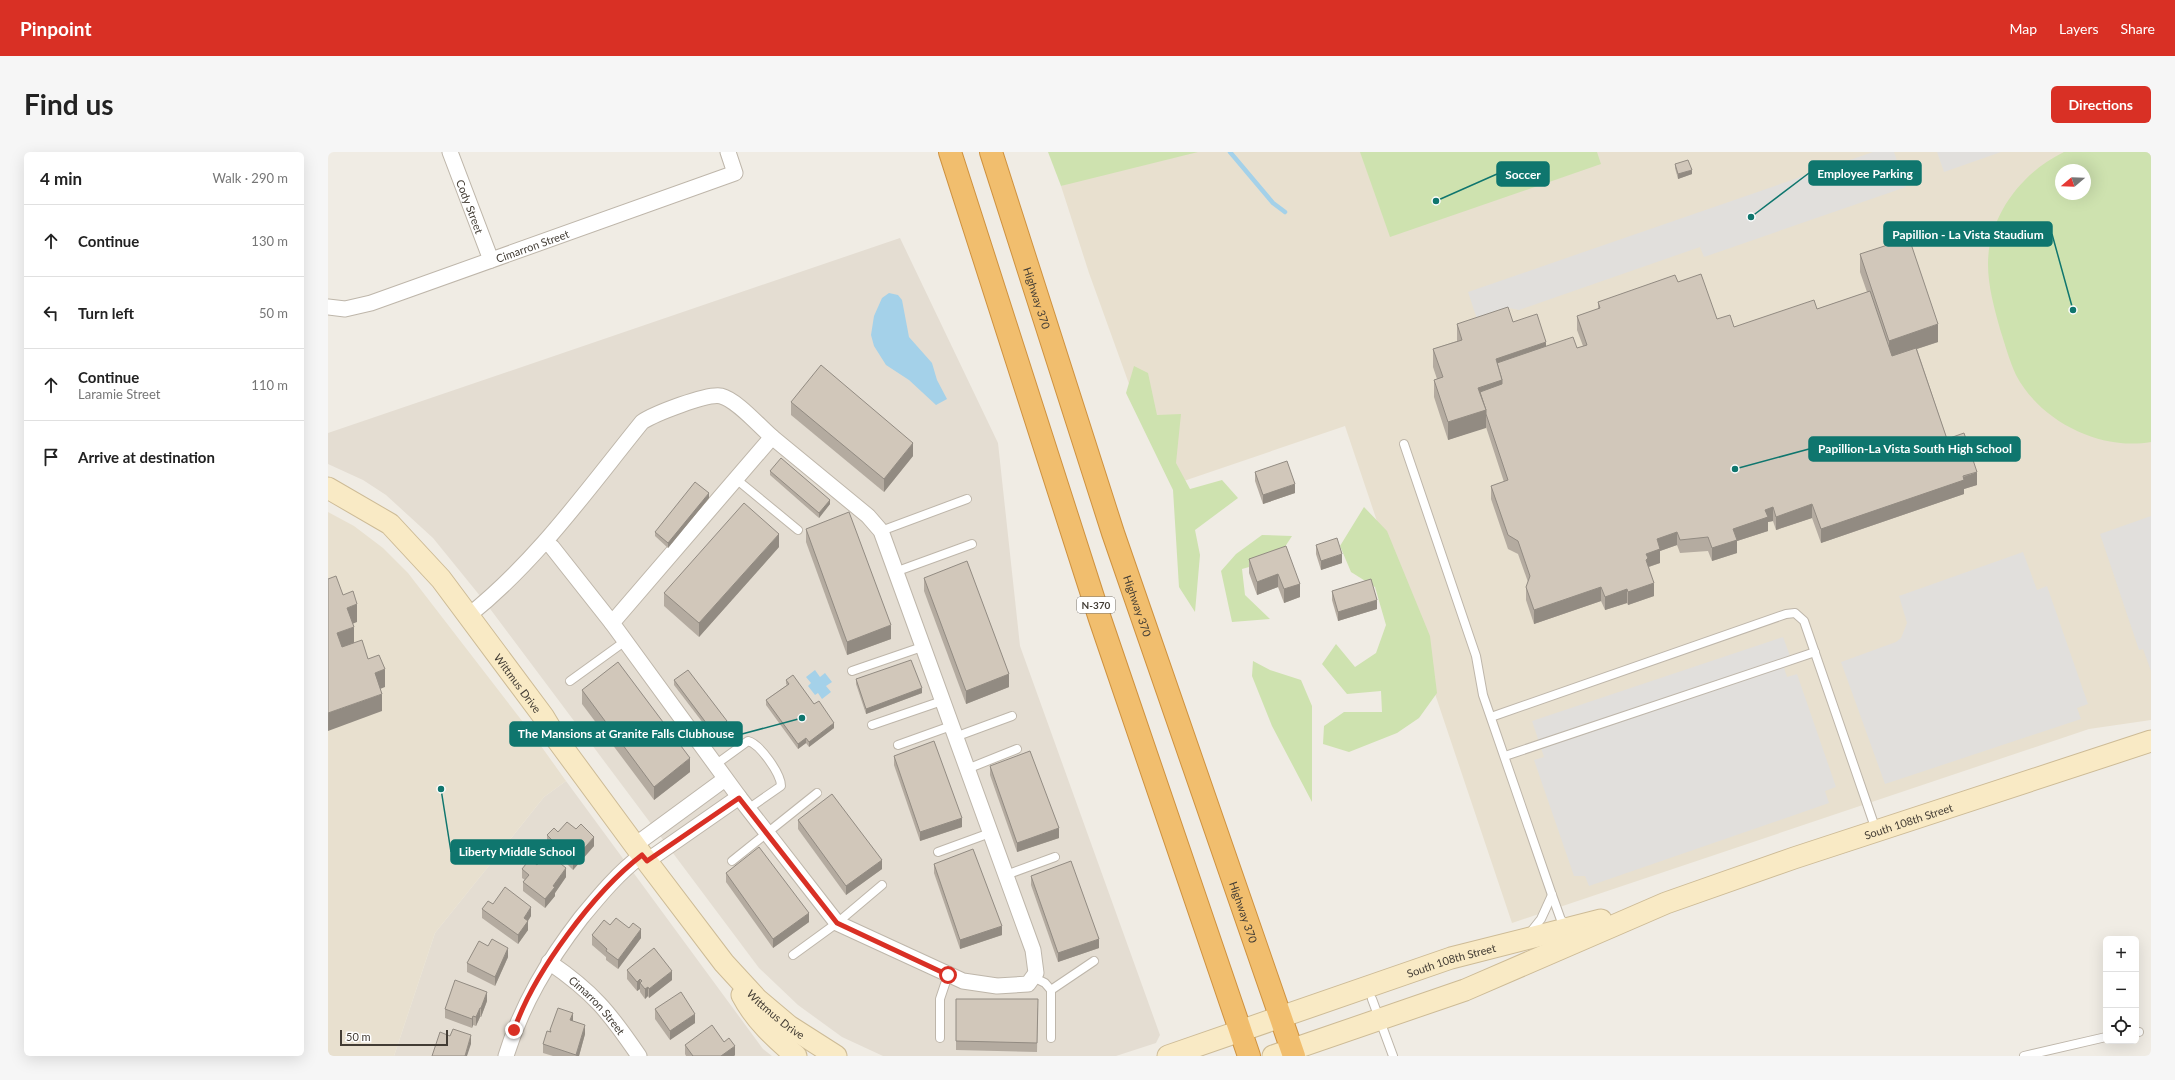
<!DOCTYPE html>
<html lang="en">
<head>
<meta charset="utf-8">
<style>
	:root { --surface:#fff; --page:#f6f6f6; --text:#222; --muted:#767676; --line:#e0e0e0; --accent:#d93025 }
	body { margin:0; font-family:Lato,sans-serif; background:var(--page); color:var(--text) }
	.controls { position:absolute; right:12px; bottom:12px; display:grid; overflow:hidden; border-radius:6px; box-shadow:0 4px 16px #0002 }
	.controls button { width:36px; height:36px; display:grid; place-items:center; padding:0; border:0; border-bottom:1px solid var(--line); background:var(--surface); color:var(--text); font:20px sans-serif }
	.compass { position:absolute; left:1727px; top:12px; width:36px; height:36px; border-radius:50%; background:var(--surface); box-shadow:0 4px 16px #0002; rotate:251deg }
	.scale { position:absolute; left:12px; bottom:10px; width:108px; box-sizing:border-box; padding-left:4px; border:2px solid #423c34; border-top:0; font-size:11px; line-height:14px; white-space:nowrap; color:#423c34; -webkit-text-stroke:3px #fff; paint-order:stroke }
	.stop { position:absolute; width:12px; height:12px; margin:-9px; border:3px solid #d93025; border-radius:50%; background:#fff }
	.stop.end { background:#d93025; border-color:#fff; box-shadow:0 1px 4px #0008 }
	.list { margin:0; padding:0; list-style:none }
	h2 { display:flex; justify-content:space-between; align-items:center; height:52px; margin:0; padding:0 16px; font-size:17px }
	h2 small { font-size:13px; font-weight:400; color:var(--muted) }
	.list li { display:grid; grid-template-columns:26px 1fr auto; gap:12px; align-items:center; box-sizing:border-box; height:72px; padding:0 16px; border-top:1px solid var(--line) }
	.list b { display:block; font-size:15px; white-space:nowrap }
	.list p { margin:0; font-size:13px; white-space:nowrap; color:var(--muted) }
	.list em { font-size:13px; font-style:normal; color:var(--muted) }
	.icon { flex:none; width:22px; height:22px; fill:none; stroke:currentColor; stroke-width:2; stroke-linecap:round; stroke-linejoin:round }
	.map { position:relative; flex:none; width:1823px; height:904px; overflow:hidden; border-radius:6px }
	header { display:flex; align-items:center; gap:24px; box-sizing:border-box; height:56px; padding:0 20px; background:var(--accent); color:#fff }
	header strong { font-size:19px }
	nav { display:flex; gap:22px; margin-inline-start:auto; font-size:14px }
	.intro { display:flex; align-items:center; justify-content:space-between; box-sizing:border-box; height:96px; padding:0 24px }
	h1 { margin:0; font-size:28px }
	.button { padding:10px 18px; border-radius:6px; background:var(--accent); color:#fff; font-size:14px; font-weight:700 }
	main { display:flex; gap:24px; padding:0 24px }
	aside { flex:1; background:var(--surface); border-radius:6px; box-shadow:0 4px 16px #0002 }
	.map>svg:first-child { display:block }
	.residential { fill:#e4ddd2 }
	.education { fill:#e8e0cf; fill-rule:evenodd }
	.green { fill:#cee2af; fill-rule:evenodd }
	.parking { fill:#e1dfdc }
	.water { fill:#a4d1e9 }
	.lines { fill:none; stroke-linecap:round; stroke-linejoin:round }
	.stream { stroke:#a4d1e9; stroke-width:4.5 }
	.lane-casing { stroke:#beb6aa; stroke-width:10 }
	.street-casing { stroke:#beb6aa; stroke-width:17 }
	.secondary-casing { stroke:#cdbb96; stroke-width:23 }
	.highway-casing { stroke:#cf923f; stroke-width:24 }
	.lane { stroke:#fff; stroke-width:8 }
	.street { stroke:#fff; stroke-width:15 }
	.secondary { stroke:#f9eac5; stroke-width:21 }
	.highway { stroke:#f1be6e; stroke-width:22 }
	.wall { fill:#b4aba0 }
	.shaded-wall { fill:#928b82 }
	.building { fill:#d1c7ba; stroke:#928b82 }
	.route { stroke:#d93025; stroke-width:5 }
	.labels { text-anchor:middle; dominant-baseline:central; stroke-width:4; stroke-linejoin:round; paint-order:stroke }
	.shield { fill:#fff; stroke:#7b7671; stroke-width:1 }
	.shield-label { font-size:10px; font-weight:bold; fill:#423c34 }
	.street-label { font-size:11px; fill:#423c34; stroke:#fff }
	.leader { fill:none; stroke:#0f766e; stroke-width:1.5 }
	.callout-dot { fill:#0f766e; stroke:#fff; stroke-width:1.5 }
	.callout { fill:#0f766e; stroke:#0f766e; stroke-width:1.5 }
	.callout-label { font-size:12px; text-anchor:middle; font-weight:bold; fill:#fff }
</style>
</head>
<body>
<header>
<strong>Pinpoint</strong>
<nav><a>Map</a><a>Layers</a><a>Share</a></nav>
</header>
<div class="intro"><h1>Find us</h1><a class="button">Directions</a></div>
<main>
<aside>
<h2>4 min<small>Walk · 290 m</small></h2>
<ul class="list">
<li><svg class="icon" aria-label="ahead" viewBox="0 0 24 24"><path d="M12 20V5M6 11l6-6 6 6"/></svg><div><b>Continue</b></div><em>130 m</em></li>
<li><svg class="icon" aria-label="left" viewBox="0 0 24 24"><path d="M17 20v-9H6M10 6l-5 5 5 5"/></svg><div><b>Turn left</b></div><em>50 m</em></li>
<li><svg class="icon" aria-label="ahead" viewBox="0 0 24 24"><path d="M12 20V5M6 11l6-6 6 6"/></svg><div><b>Continue</b><p>Laramie Street</p></div><em>110 m</em></li>
<li><svg class="icon" aria-label="arrive" viewBox="0 0 24 24"><path d="M6 21V4h12l-3 4 3 4H6"/></svg><div><b>Arrive at destination</b></div></li>
</ul>
</aside>
<div class="map">
<svg width="1823" height="904" viewBox="0 0 1823 904">
	<rect width="100%" height="100%" fill="#f0ece4"/>
	<g class="residential">
		<polygon points="572,86 670,291 692,494 832,883 828,891 788,904 555,904 514,885 470,853 431,816 157,450 105,386 58,343 35,328 0,312 0,281"/>
		<polygon points="238,629 435,897 444,904 66,904 107,781 216,645"/>
	</g>
	<g class="education">
		<path d="M831,0H1823V568L1761,577L1184,771L1017,274L844,333L805,243L761,121L733,34ZM1733,18H1757V42H1733Z"/>
		<polygon points="0,360 26,374 55,396 80,421 208,587 238,629 216,645 107,781 66,904 0,904"/>
	</g>
	<g class="green">
		<polygon points="720,0 870,0 733,34"/>
		<polygon points="1032,0 1269,0 1273,12 1062,85"/>
		<path d="M1736,0H1823V290C1772,299 1712,269 1688,223C1681,208 1677,192 1672,177C1666,155 1660,134 1660,112C1660,64 1694,20 1736,0ZM1733,18H1757V42H1733Z"/>
		<polygon points="806,214 820,221 829,263 853,262 848,311 862,337 894,328 910,346 867,378 872,403 867,460 851,435 845,338 798,241"/>
		<polygon points="1036,355 1059,379 1102,484 1109,541 1091,566 1069,581 1021,600 995,592 996,574 1016,560 1054,560 1053,539 1019,542 994,512 1008,492 1027,515 1048,501 1058,473 1047,435 1023,420 1012,394"/>
		<polygon points="934,383 964,384 949,407 914,417 917,443 942,467 904,470 893,419 908,402"/>
		<polygon points="925,509 942,518 973,528 984,554 984,650 944,574 924,524"/>
	</g>
	<g class="parking">
		<polygon points="1545,0 1566,0 1578,35 1376,105 1372,95 1191,158 1181,156 1149,167 1140,140"/>
		<polygon points="1609,0 1673,0 1616,20"/>
		<polygon points="1823,364 1823,519 1815,497 1811,498 1772,382"/>
		<polygon points="1695,400 1709,438 1719,434 1760,552 1749,556 1753,567 1557,632 1513,510 1568,490 1573,486 1579,471 1571,444"/>
		<polygon points="1455,485 1465,512 1456,516 1459,525 1469,522 1508,635 1497,639 1501,651 1261,734 1257,724 1246,724 1206,608 1216,605 1204,569"/>
	</g>
	<g class="water">
		<polygon points="561,141 570,143 574,148 581,185 604,211 609,228 619,247 608,253 581,228 558,213 546,194 543,183 546,164 554,146"/>
		<polygon points="487,518 492,525 497,521 504,530 498,534 503,540 494,547 490,541 487,543 480,534 483,531 478,525"/>
	</g>
	<g class="lines">
		<polyline class="stream" points="902,0 945,51 957,60"/>
		<defs>
			<g id="lane">
				<polyline points="1076,292 1148,504 1155,543 1224,743 1233,768 1241,773"/>
				<polyline points="408,327 470,378"/>
				<polyline points="553,379 639,347"/>
				<polyline points="567,420 644,392"/>
				<polyline points="524,519 594,495"/>
				<polyline points="242,529 296,490"/>
				<polyline points="1163,565 1458,462 1467,461 1476,469 1548,678"/>
				<polyline points="544,573 614,549"/>
				<polyline points="627,585 684,564"/>
				<polyline points="570,593 623,574"/>
				<polyline points="1177,604 1487,500"/>
				<path d="M387,613L420,589C432,592 453,622 453,634L420,657"/>
				<polyline points="639,617 689,597"/>
				<polyline points="610,700 662,681"/>
				<polyline points="404,709 489,641"/>
				<polyline points="678,723 727,705"/>
				<polyline points="1201,782 1213,767 1224,743"/>
				<polyline points="465,803 509,771 554,733"/>
				<polyline points="705,825 717,831 723,838 723,886"/>
				<polyline points="723,838 766,809"/>
				<polyline points="1044,847 1065,904"/>
				<polyline points="1808,880 1811,880"/>
				<polyline points="612,886 612,847 620,823"/>
				<polyline points="1696,904 1778,885"/>
			</g>
			<g id="street">
				<path id="s1" d="M122,0L163,108"/>
				<path id="s2" d="M0,155L17,157L43,151L407,21L400,0"/>
				<polygon points="444,285 540,364 553,379 705,798 708,821 700,832 669,834 635,829 509,771 411,645 284,471"/>
				<polyline points="217,390 224,395 284,471"/>
				<path d="M140,464C209,409 259,338 314,270C326,262 379,241 393,244C409,248 431,274 444,285"/>
				<polyline points="307,693 397,627"/>
				<polyline points="319,709 411,645"/>
				<path id="s3" d="M221,810C265,840 281,860 311,904"/>
				<path d="M178,904C194,852 220,809 253,766C272,743 290,721 314,703"/>
			</g>
			<g id="secondary">
				<path id="s4" d="M0,336L62,372L113,427L215,564L230,589L314,703L396,811L429,847L461,874L508,904"/>
				<path d="M414,843C427,868 447,886 468,904"/>
				<path id="s5" d="M840,904L1123,806L1273,768"/>
				<path id="s6" d="M945,904L1137,838L1338,751L1466,706L1823,589"/>
			</g>
			<g id="highway">
				<polyline points="622,0 772,467 921,904"/>
				<path id="s7" d="M663,0L785,381L966,904"/>
			</g>
		</defs>
		<use href="#lane" class="lane-casing"/>
		<use href="#street" class="street-casing"/>
		<use href="#secondary" class="secondary-casing"/>
		<use href="#highway" class="highway-casing"/>
		<use href="#lane" class="lane"/>
		<use href="#street" class="street"/>
		<use href="#secondary" class="secondary"/>
		<use href="#highway" class="highway"/>
	</g>
	<g class="wall">
		<polygon points="1347,12 1364,22 1350,27 1347,16"/>
		<polygon points="1532,102 1610,190 1589,197 1619,287 1649,333 1636,337 1636,342 1493,391 1484,366 1448,378 1445,369 1440,370 1440,379 1409,389 1409,401 1384,409 1380,399 1352,401 1349,393 1332,399 1332,411 1321,415 1326,444 1300,453 1299,451 1277,458 1273,449 1206,472 1198,448 1198,435 1200,430 1190,402 1180,397 1163,347 1163,334 1176,330 1158,275 1120,288 1106,245 1106,228 1109,227 1105,215 1105,197 1129,189 1129,172 1185,170 1218,194 1249,196 1255,194 1249,178 1249,164 1270,157 1270,150 1350,130 1389,167 1406,175 1489,157 1539,140 1532,120"/>
		<polygon points="463,250 585,304 556,340 463,263"/>
		<polygon points="442,319 502,352 491,366 442,323"/>
		<polygon points="927,320 967,341 935,352 927,329"/>
		<polygon points="381,346 340,396 327,384 327,380"/>
		<polygon points="478,377 563,487 519,503 478,390"/>
		<polygon points="988,393 1014,411 993,418 988,402"/>
		<polygon points="451,395 371,485 336,454 336,441"/>
		<polygon points="921,407 972,432 972,445 956,451 950,435 929,443 921,421"/>
		<polygon points="596,426 681,535 638,552 596,439"/>
		<polygon points="1004,439 1049,457 1010,469 1004,448"/>
		<polygon points="528,527 594,541 538,562 528,532"/>
		<polygon points="346,528 399,574 385,584 346,533"/>
		<polygon points="458,528 486,552 506,576 481,595 478,591 470,597 438,553 438,548 459,533 458,532"/>
		<polygon points="254,538 362,620 326,648 254,552"/>
		<polygon points="566,604 634,675 592,689 566,613"/>
		<polygon points="662,614 731,686 689,700 662,623"/>
		<polygon points="470,668 554,717 518,743 470,677"/>
		<polygon points="248,677 266,694 245,718 219,692 219,683 230,680"/>
		<polygon points="606,712 674,783 632,797 606,721"/>
		<polygon points="209,713 238,725 227,741 227,744 217,756 195,739 195,730 197,728 194,726 194,717"/>
		<polygon points="398,721 481,770 445,796 398,730"/>
		<polygon points="703,724 771,796 730,810 703,733"/>
		<polygon points="165,752 203,764 200,769 200,778 190,792 154,766 154,757"/>
		<polygon points="282,773 313,786 290,817 278,808 278,805 264,793 264,783"/>
		<polygon points="180,805 167,834 139,820 139,811"/>
		<polygon points="299,818 344,828 321,846 320,844 317,847 312,840 312,837 309,839 299,827"/>
		<polygon points="628,847 710,856 709,900 628,898"/>
		<polygon points="159,849 153,865 152,865 148,874 145,873 144,876 117,866 117,857"/>
		<polygon points="327,857 367,871 342,888 327,867"/>
		<polygon points="245,869 257,882 251,904 225,904 215,901 215,892 222,879 222,878"/>
		<polygon points="396,890 407,903 406,904 358,904 357,902 357,893"/>
	</g>
	<g class="shaded-wall">
		<polygon points="1364,18 1364,22 1350,27 1350,22"/>
		<polygon points="1610,172 1610,190 1561,206 1561,189"/>
		<polygon points="1218,190 1218,208 1172,224 1168,207"/>
		<polygon points="1174,228 1174,246 1154,253 1150,236"/>
		<polygon points="1158,258 1158,276 1120,288 1120,270"/>
		<polygon points="585,291 585,304 556,340 556,327"/>
		<polygon points="1649,320 1649,333 1636,337 1636,342 1493,391 1493,377"/>
		<polygon points="967,332 967,341 935,352 935,343"/>
		<polygon points="381,341 381,346 340,396 340,391"/>
		<polygon points="502,348 502,352 491,366 491,361"/>
		<polygon points="1484,352 1484,366 1448,378 1448,365"/>
		<polygon points="1445,355 1445,369 1440,370 1440,379 1409,389 1409,401 1384,409 1384,396 1405,377 1437,358"/>
		<polygon points="1349,380 1349,393 1332,399 1332,411 1320,415 1318,421 1318,402 1329,387"/>
		<polygon points="451,382 451,395 371,485 371,471"/>
		<polygon points="1014,402 1014,411 993,418 993,409"/>
		<polygon points="950,422 950,435 929,443 929,430"/>
		<polygon points="1326,431 1326,444 1300,453 1300,440"/>
		<polygon points="972,432 972,445 956,451 956,437"/>
		<polygon points="1273,435 1273,449 1206,472 1206,458"/>
		<polygon points="1299,437 1299,451 1277,458 1277,445"/>
		<polygon points="1049,448 1049,457 1010,469 1010,460"/>
		<polygon points="29,452 29,470 19,474 19,456"/>
		<polygon points="563,473 563,487 519,503 519,490"/>
		<polygon points="26,475 26,493 9,499 9,481"/>
		<polygon points="57,517 57,535 47,539 47,521"/>
		<polygon points="681,522 681,535 638,552 638,539"/>
		<polygon points="594,536 594,541 538,562 538,557"/>
		<polygon points="54,542 54,559 0,579 0,561"/>
		<polygon points="399,569 399,574 385,584 385,580"/>
		<polygon points="506,571 506,576 481,595 481,590"/>
		<polygon points="478,586 478,591 470,597 470,592"/>
		<polygon points="362,606 362,620 326,648 326,635"/>
		<polygon points="634,666 634,675 592,689 592,680"/>
		<polygon points="731,676 731,686 689,700 689,691"/>
		<polygon points="266,685 266,694 245,718 245,709"/>
		<polygon points="554,708 554,717 518,743 518,734"/>
		<polygon points="238,716 238,725 227,741 227,744 217,756 217,747 225,734"/>
		<polygon points="203,755 203,764 196,775 196,766"/>
		<polygon points="481,761 481,770 445,796 445,787"/>
		<polygon points="200,769 200,778 190,792 190,783"/>
		<polygon points="674,774 674,783 632,797 632,788"/>
		<polygon points="313,777 313,786 290,817 290,808"/>
		<polygon points="771,787 771,796 730,810 730,801"/>
		<polygon points="180,796 180,805 167,834 167,825"/>
		<polygon points="344,819 344,828 321,846 321,837"/>
		<polygon points="312,827 312,837 309,839 309,830"/>
		<polygon points="320,835 320,844 317,847 317,837"/>
		<polygon points="159,840 159,849 153,865 153,856"/>
		<polygon points="152,856 152,865 148,874 148,865"/>
		<polygon points="245,861 245,870 242,868"/>
		<polygon points="367,862 367,871 342,888 342,879"/>
		<polygon points="145,864 145,873 144,876 144,867"/>
		<polygon points="257,873 257,882 251,904 248,904"/>
		<polygon points="143,883 143,892 139,904 137,904"/>
		<polygon points="407,894 407,903 406,904 393,904"/>
	</g>
	<g class="building">
		<polygon points="1360,8 1364,18 1350,22 1347,12"/>
		<polygon points="1581,86 1610,172 1561,189 1532,102"/>
		<polygon points="1373,122 1389,167 1402,163 1406,175 1486,148 1489,157 1542,139 1564,204 1588,196 1619,287 1636,281 1649,320 1635,324 1636,328 1493,377 1484,352 1448,365 1445,355 1437,358 1440,365 1405,377 1409,388 1384,396 1380,385 1352,388 1349,380 1329,387 1332,397 1318,402 1320,406 1318,408 1326,431 1300,440 1299,437 1277,445 1273,435 1206,458 1198,435 1202,424 1190,389 1180,383 1163,334 1180,328 1158,262 1158,258 1152,240 1174,232 1174,228 1169,211 1245,185 1249,196 1259,193 1249,164 1272,156 1270,150 1347,123 1350,130"/>
		<polygon points="1180,155 1185,170 1209,162 1218,190 1168,207 1174,228 1150,236 1158,258 1120,270 1106,228 1115,225 1105,197 1134,188 1129,172"/>
		<polygon points="493,213 585,291 556,327 463,250"/>
		<polygon points="453,306 502,348 491,361 442,319"/>
		<polygon points="959,309 967,332 935,343 927,320"/>
		<polygon points="367,330 381,341 340,391 327,380"/>
		<polygon points="416,351 451,382 371,471 336,441"/>
		<polygon points="521,360 563,473 519,490 478,377"/>
		<polygon points="1009,386 1014,402 993,409 988,393"/>
		<polygon points="958,394 972,432 956,437 950,422 929,430 921,407"/>
		<polygon points="639,409 681,522 638,539 596,426"/>
		<polygon points="8,424 15,443 25,439 29,452 19,456 26,475 9,481 14,495 34,488 40,507 51,503 57,517 47,521 54,542 0,561 0,427"/>
		<polygon points="1043,427 1049,448 1010,460 1004,439"/>
		<polygon points="583,508 594,536 538,557 528,527"/>
		<polygon points="290,510 362,606 326,635 254,538"/>
		<polygon points="360,518 399,569 385,580 346,528"/>
		<polygon points="465,523 486,552 491,549 506,571 481,590 478,586 470,592 438,548 461,532 458,528"/>
		<polygon points="606,589 634,666 592,680 566,604"/>
		<polygon points="702,599 731,676 689,691 662,614"/>
		<polygon points="504,642 554,708 518,734 470,668"/>
		<polygon points="239,670 248,677 253,672 266,685 245,709 219,683 226,676 230,680"/>
		<polygon points="431,695 481,761 445,787 398,721"/>
		<polygon points="645,697 674,774 632,788 606,712"/>
		<polygon points="222,703 238,716 225,734 227,735 217,747 195,730 201,723 194,717 202,707 209,713 213,707 216,710"/>
		<polygon points="743,709 771,787 730,801 703,724"/>
		<polygon points="177,735 203,755 196,766 200,769 190,783 154,757 160,749 165,752"/>
		<polygon points="288,766 301,776 305,771 313,777 290,808 278,799 279,797 264,783 276,768 282,773"/>
		<polygon points="164,787 180,796 167,825 139,811 151,789 160,794"/>
		<polygon points="326,796 344,819 321,837 320,835 317,837 312,831 314,829 312,827 309,830 299,818"/>
		<polygon points="127,828 159,840 153,856 152,856 148,865 145,864 144,867 117,857"/>
		<polygon points="353,840 367,862 342,879 327,857"/>
		<polygon points="628,847 710,847 709,891 628,889"/>
		<polygon points="230,856 245,861 242,868 257,873 248,903 215,892 219,879 223,880 222,878"/>
		<polygon points="384,873 396,890 401,886 407,894 393,904 364,904 365,904 357,893"/>
		<polygon points="125,877 143,883 137,904 104,904 112,880 122,884"/>
	</g>
	<g class="lines">
		<path class="route" d="M186,878C206,820 266,740 314,703L319,709L411,646L509,771L620,823"/>
	</g>
	<g class="labels">
		<rect class="shield" x="749" y="445" width="38" height="16" rx="3"/>
		<g class="shield-label">
			<text x="768" y="453">N-370</text>
		</g>
		<g class="street-label">
			<text stroke="none"><textPath href="#s1" startOffset="58">Cody Street</textPath></text>
			<text stroke="none"><textPath href="#s2" startOffset="215">Cimarron Street</textPath></text>
			<text stroke="none"><textPath href="#s7" startOffset="153">Highway 370</textPath></text>
			<text stroke="none"><textPath href="#s7" startOffset="477">Highway 370</textPath></text>
			<text stroke="none"><textPath href="#s4" startOffset="276">Wittmus Drive</textPath></text>
			<text stroke="none"><textPath href="#s6" startOffset="678">South 108th Street</textPath></text>
			<text stroke="none"><textPath href="#s7" startOffset="801">Highway 370</textPath></text>
			<text stroke="none"><textPath href="#s5" startOffset="299">South 108th Street</textPath></text>
			<text stroke="none"><textPath href="#s3" startOffset="65">Cimarron Street</textPath></text>
			<text stroke="none"><textPath href="#s4" startOffset="697">Wittmus Drive</textPath></text>
		</g>
	</g>
	<path class="leader" d="M1423 65L1481 21M1108 49L1169 22M1745 158L1724 82M1407 317L1481 297M474 566L414 582M113 637L123 700"/>
	<g class="callout-dot">
		<circle cx="1423" cy="65" r="4"/>
		<circle cx="1108" cy="49" r="4"/>
		<circle cx="1745" cy="158" r="4"/>
		<circle cx="1407" cy="317" r="4"/>
		<circle cx="474" cy="566" r="4"/>
		<circle cx="113" cy="637" r="4"/>
	</g>
	<g class="callout">
		<rect x="1481" y="9" width="112" height="24" rx="4"/>
		<rect x="1169" y="10" width="52" height="24" rx="4"/>
		<rect x="1556" y="70" width="168" height="24" rx="4"/>
		<rect x="1481" y="285" width="211" height="24" rx="4"/>
		<rect x="182" y="570" width="232" height="24" rx="4"/>
		<rect x="123" y="688" width="133" height="24" rx="4"/>
	</g>
	<g class="callout-label">
		<text x="1537" y="26">Employee Parking</text>
		<text x="1195" y="27">Soccer</text>
		<text x="1640" y="87">Papillion - La Vista Staudium</text>
		<text x="1587" y="301">Papillion-La Vista South High School</text>
		<text x="298" y="586">The Mansions at Granite Falls Clubhouse</text>
		<text x="189" y="704">Liberty Middle School</text>
	</g>
</svg>
<div class="controls">
<button>+</button>
<button>−</button>
<button><svg class="icon" aria-label="locate" viewBox="0 0 24 24"><circle cx="12" cy="12" r="6"/><path d="M12 2v4M12 18v4M2 12h4M18 12h4"/></svg></button>
</div>
<svg class="compass" viewBox="-18 -18 36 36"><path d="M0-13l5 13h-10z" fill="#e53935"/><path d="M0 13l5-13h-10z" fill="#767676"/></svg>
<div class="scale">50 m</div>
<div class="stop" style="left:620px;top:823px"></div>
<div class="stop end" style="left:186px;top:878px"></div>
</div>
</main>
</body>
</html>
